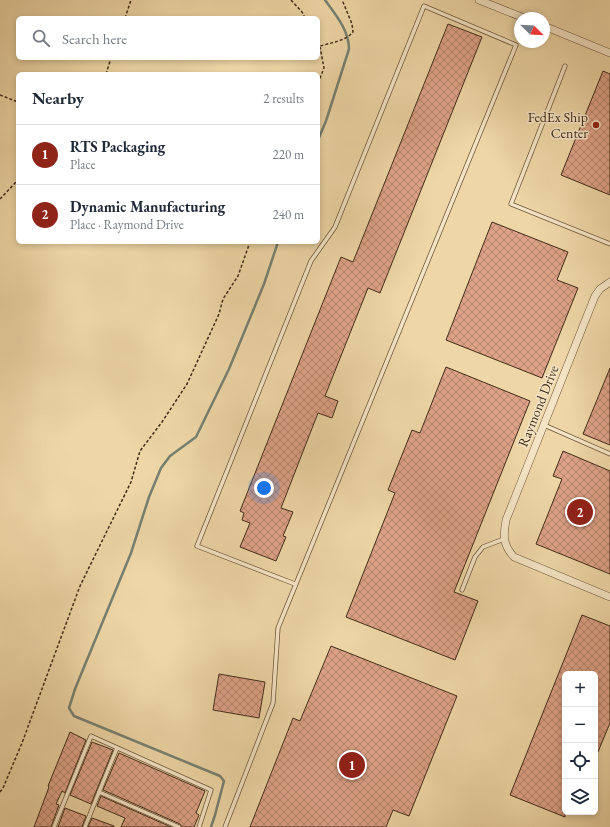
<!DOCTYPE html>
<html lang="en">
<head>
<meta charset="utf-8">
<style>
	:root { --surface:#fff; --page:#f6f6f7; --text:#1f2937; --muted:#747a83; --line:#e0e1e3; --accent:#8f2418 }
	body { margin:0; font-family:"EB Garamond",serif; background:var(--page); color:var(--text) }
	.controls { position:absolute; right:12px; bottom:12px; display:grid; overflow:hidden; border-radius:6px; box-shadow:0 2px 6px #0003 }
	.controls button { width:36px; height:36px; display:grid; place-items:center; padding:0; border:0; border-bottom:1px solid var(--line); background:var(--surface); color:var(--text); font:20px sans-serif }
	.compass { position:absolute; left:514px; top:12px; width:36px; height:36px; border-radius:50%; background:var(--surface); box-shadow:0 2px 6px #0003; rotate:114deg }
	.you { position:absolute; left:264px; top:488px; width:14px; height:14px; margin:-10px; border:3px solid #fff; border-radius:50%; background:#1a73e8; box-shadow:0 0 0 6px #1a73e833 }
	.badge { display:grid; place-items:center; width:26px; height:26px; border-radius:50%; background:var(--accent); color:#fff; font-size:13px; font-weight:700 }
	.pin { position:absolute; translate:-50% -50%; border:2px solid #fff; box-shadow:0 1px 4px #0006 }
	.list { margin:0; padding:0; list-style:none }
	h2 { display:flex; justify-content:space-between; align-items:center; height:52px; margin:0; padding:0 16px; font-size:17px }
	h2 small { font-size:13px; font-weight:400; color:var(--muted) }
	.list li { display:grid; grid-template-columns:26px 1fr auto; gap:12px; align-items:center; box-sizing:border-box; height:60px; padding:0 16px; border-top:1px solid var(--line) }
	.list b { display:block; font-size:15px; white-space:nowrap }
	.list p { margin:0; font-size:13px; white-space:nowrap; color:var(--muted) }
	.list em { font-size:13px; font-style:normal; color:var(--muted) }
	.icon { flex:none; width:22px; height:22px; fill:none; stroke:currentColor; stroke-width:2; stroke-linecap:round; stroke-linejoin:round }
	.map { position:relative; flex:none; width:610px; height:827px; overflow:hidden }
	.search { position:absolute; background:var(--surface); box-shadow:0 2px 6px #0003; left:16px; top:16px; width:304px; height:44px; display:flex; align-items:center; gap:10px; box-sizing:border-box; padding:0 14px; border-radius:6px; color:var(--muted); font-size:15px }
	.panel { position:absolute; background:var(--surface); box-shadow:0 2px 6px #0003; left:16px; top:72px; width:304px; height:172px; border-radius:6px }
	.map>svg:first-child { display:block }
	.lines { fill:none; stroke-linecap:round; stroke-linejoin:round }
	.stream { stroke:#768172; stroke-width:2.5 }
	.building { fill:url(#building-cross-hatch); stroke:#402d1a }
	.service-casing { stroke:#6c573d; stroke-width:5 }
	.minor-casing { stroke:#6c573d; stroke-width:8 }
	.path { stroke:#402d1a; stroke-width:1.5; stroke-dasharray:3 2; stroke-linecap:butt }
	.service { stroke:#f4e4c5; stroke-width:3.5 }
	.minor { stroke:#f4e4c5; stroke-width:7 }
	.poi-dot { fill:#8f2418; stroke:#f4e4c5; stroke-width:1.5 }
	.labels { text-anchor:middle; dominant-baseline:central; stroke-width:3; stroke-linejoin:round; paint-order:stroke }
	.poi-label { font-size:14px; fill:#402d1a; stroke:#f4e4c5; text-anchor:end }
	.street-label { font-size:14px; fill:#402d1a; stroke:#f4e4c5 }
</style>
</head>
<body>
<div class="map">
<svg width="610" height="827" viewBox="0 0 610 827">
	<defs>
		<pattern id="building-cross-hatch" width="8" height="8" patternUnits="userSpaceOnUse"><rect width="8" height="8" fill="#dda287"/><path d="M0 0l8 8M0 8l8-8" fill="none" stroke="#b5846e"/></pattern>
	</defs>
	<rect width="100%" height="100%" fill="#eed6a6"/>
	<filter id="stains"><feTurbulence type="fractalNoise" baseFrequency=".005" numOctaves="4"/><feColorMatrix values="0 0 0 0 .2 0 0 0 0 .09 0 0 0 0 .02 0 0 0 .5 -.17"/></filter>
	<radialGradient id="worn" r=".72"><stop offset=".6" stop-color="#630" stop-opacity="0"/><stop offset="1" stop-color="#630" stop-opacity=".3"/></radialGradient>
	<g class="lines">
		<g class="stream">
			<path d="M318,140L326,121L349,49C349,30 335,14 325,0"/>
			<polyline points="211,827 215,815 224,781 220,776 74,716 69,708 75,689 131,553 149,497 161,468 170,456 196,437 229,369 264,284 278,242"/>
		</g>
	</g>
	<g class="building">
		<polygon points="448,24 482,37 380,293 368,288 325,396 338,401 332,418 318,413 281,508 293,512 283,536 286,537 276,561 240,547 250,523 242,520 244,513 240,511 341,257 353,262"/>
		<polygon points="603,71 610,74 610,195 561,175"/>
		<polygon points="492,222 568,252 557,280 578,288 542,378 446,340"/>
		<polygon points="446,367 530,401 454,592 478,601 455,660 346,617 395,493 388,490 412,430 420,433"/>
		<polygon points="610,368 610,445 583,434"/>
		<polygon points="563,451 610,471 610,574 536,544 562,479 553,476"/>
		<polygon points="582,615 610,626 610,723 595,759 595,674 565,674 565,817 510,795"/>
		<polygon points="331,646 457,696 409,816 393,810 386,827 250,827 293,718 300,721"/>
		<polygon points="219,674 265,682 259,718 213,710"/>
		<polygon points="70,732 86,740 65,793 62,791 56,804 59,805 51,827 34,827 49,787 48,786"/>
		<polygon points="92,742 113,750 91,804 70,795"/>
		<polygon points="119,753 205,791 196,813 199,815 194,827 182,827 180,824 103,790"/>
		<polygon points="101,796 171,827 121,827 125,818 97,806"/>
		<polygon points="65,808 86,816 82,827 58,827"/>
		<polygon points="92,818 114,826 114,827 88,827"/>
	</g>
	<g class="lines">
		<defs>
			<g id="service">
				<polyline points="565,66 511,204 610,244"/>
				<polyline points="544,425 610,454"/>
				<polyline points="462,590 475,557 483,547 504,539"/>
				<polyline points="99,792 117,748"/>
				<polyline points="54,827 91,736 211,790 199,827"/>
				<polyline points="85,827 99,792 179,827"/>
				<polyline points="225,827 273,703 278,628 516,45 424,6 335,227 311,261 197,546 295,584"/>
			</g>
			<g id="minor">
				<polyline points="479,0 524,18"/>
				<polyline points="544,26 610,53"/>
				<path d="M610,282L600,289L595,296L506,520C503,536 503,545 514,557L610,597"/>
			</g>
		</defs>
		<use href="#service" class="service-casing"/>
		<use href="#minor" class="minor-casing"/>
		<g class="path">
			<polyline points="291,0 302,12 305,18"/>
			<polyline points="125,18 131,0"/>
			<path d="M318,42L320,46C330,43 346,41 353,32L352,24L343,2L344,0"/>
			<polyline points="106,74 111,58"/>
			<polyline points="318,83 324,68 320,47"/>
			<polyline points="0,95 18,102"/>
			<polyline points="0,199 18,180"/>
			<polyline points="0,792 3,788 22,743 80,586 131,482 140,451 162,422 187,384 219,314 223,299 238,276 250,242"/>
		</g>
		<use href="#service" class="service"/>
		<use href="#minor" class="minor"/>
	</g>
	<circle class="poi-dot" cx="596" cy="125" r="4"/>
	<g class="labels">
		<g class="poi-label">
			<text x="588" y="117">FedEx Ship<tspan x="588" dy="16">Center</tspan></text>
		</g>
		<g class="street-label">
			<text transform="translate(538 406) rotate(-68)">Raymond Drive</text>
		</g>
	</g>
	<rect width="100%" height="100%" filter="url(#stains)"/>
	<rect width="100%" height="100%" fill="url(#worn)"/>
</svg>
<div class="controls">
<button>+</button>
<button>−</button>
<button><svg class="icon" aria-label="locate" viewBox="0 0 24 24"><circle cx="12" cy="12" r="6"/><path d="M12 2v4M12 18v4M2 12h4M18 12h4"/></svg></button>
<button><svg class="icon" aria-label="layers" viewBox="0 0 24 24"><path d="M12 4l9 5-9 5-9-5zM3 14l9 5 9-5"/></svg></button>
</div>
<svg class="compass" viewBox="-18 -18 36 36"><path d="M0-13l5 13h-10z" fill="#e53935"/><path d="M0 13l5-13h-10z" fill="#747a83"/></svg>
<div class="you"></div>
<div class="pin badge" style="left:352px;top:765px">1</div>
<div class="pin badge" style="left:580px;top:512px">2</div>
<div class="search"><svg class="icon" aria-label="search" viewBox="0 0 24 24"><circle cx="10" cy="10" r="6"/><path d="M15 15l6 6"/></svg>Search here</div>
<section class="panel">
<h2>Nearby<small>2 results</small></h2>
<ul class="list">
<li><span class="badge">1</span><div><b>RTS Packaging</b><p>Place</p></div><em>220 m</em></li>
<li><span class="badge">2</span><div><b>Dynamic Manufacturing</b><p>Place · Raymond Drive</p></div><em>240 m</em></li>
</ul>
</section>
</div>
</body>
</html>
